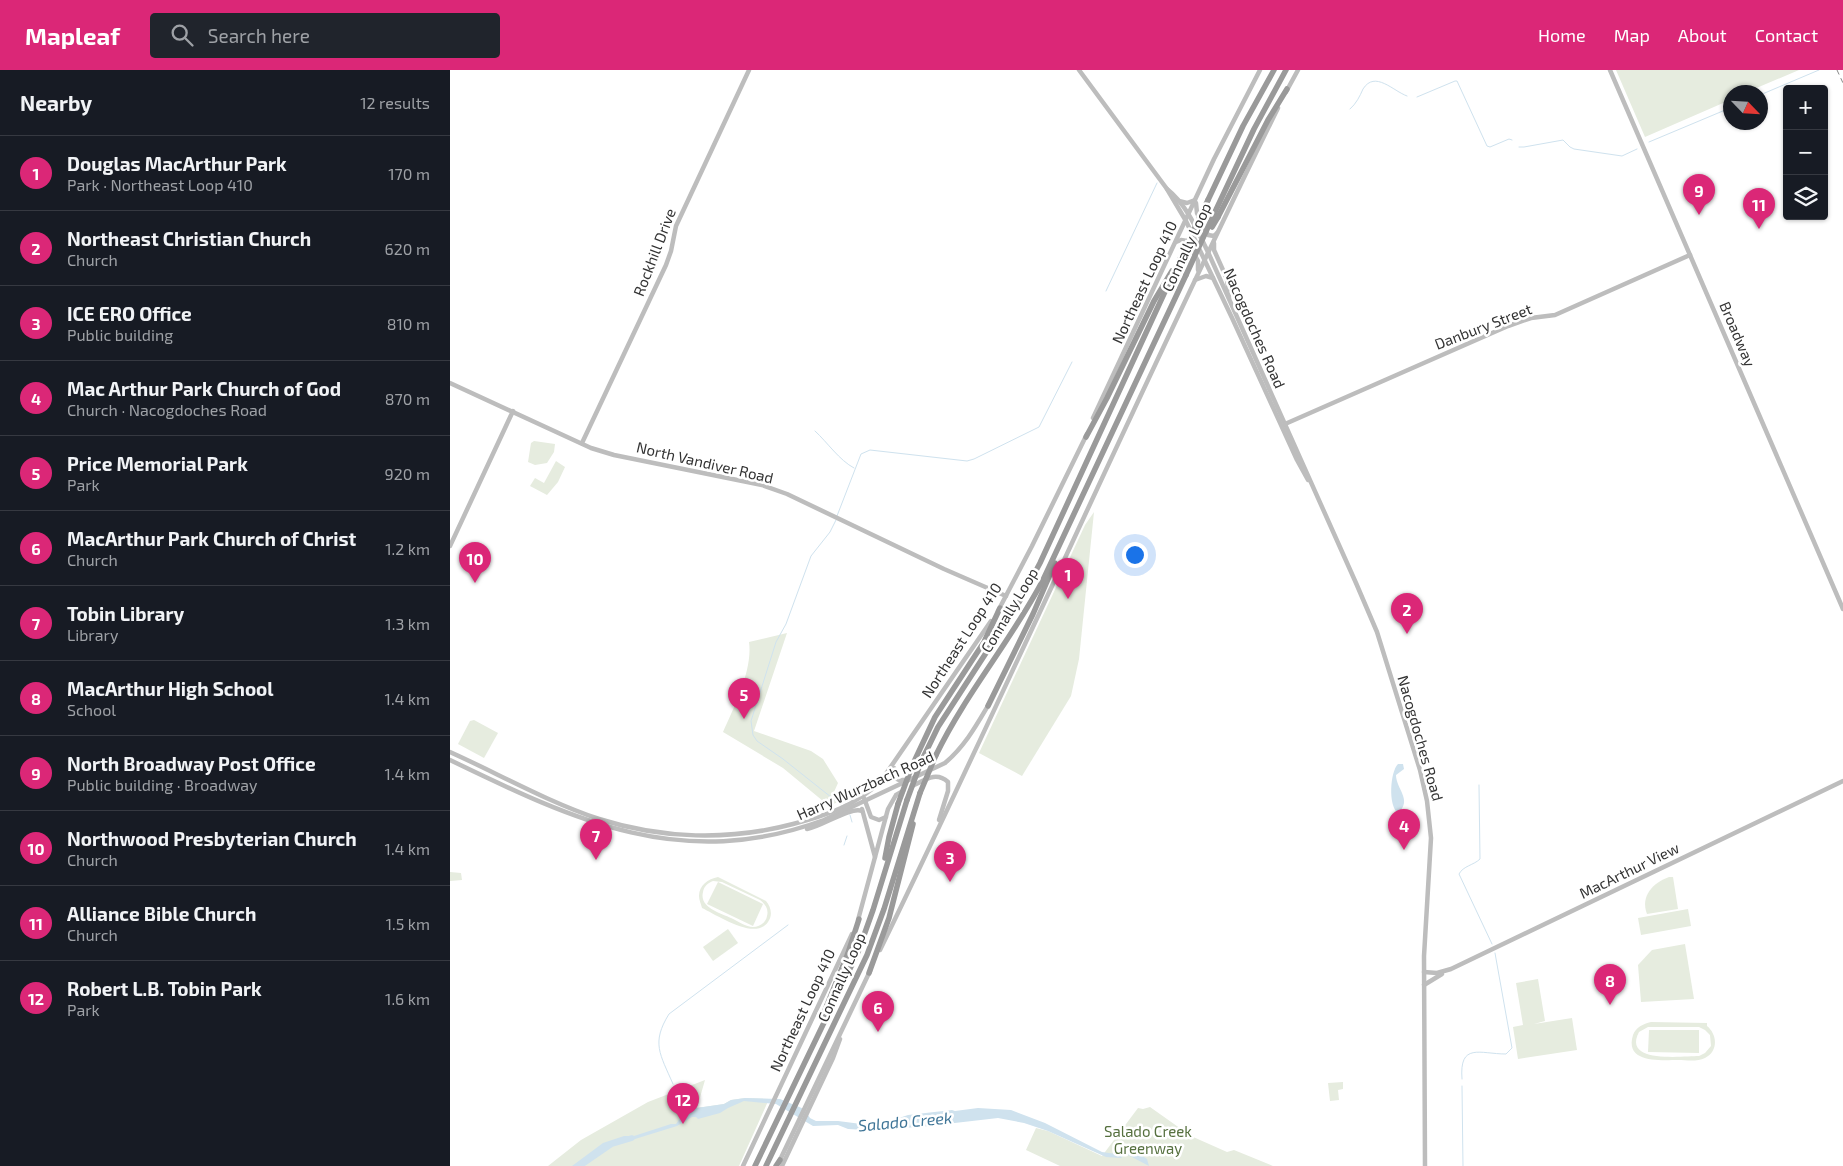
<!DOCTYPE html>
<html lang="en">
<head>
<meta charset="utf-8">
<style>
	:root { --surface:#171b24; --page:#20242c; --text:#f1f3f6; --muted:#9ea1a6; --line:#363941; --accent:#db2777 }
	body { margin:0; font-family:"Exo 2",sans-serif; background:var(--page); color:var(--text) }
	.controls { position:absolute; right:15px; top:15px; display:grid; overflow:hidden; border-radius:5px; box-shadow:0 1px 4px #0004 }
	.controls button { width:45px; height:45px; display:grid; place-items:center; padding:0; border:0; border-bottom:1px solid var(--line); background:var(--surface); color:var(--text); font:25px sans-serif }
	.compass { position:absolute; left:1273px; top:15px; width:45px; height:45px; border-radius:50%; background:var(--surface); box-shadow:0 1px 4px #0004; rotate:115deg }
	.you { position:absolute; left:684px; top:484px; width:18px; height:18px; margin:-12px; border:4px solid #fff; border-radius:50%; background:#1a73e8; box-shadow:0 0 0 8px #1a73e833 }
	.badge { display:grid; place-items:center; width:32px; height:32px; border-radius:50%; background:var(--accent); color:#fff; font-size:16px; font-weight:700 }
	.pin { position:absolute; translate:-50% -41px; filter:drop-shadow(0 1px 2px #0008) }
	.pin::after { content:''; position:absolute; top:26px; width:18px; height:15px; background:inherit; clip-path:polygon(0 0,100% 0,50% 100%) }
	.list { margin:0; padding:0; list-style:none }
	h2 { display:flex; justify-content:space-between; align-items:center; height:65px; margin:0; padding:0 20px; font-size:21px }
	h2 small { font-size:16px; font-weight:400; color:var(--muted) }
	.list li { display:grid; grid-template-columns:32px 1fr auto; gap:15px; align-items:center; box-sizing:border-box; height:75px; padding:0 20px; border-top:1px solid var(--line) }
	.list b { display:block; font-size:19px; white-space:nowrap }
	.list p { margin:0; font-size:16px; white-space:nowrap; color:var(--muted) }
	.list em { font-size:16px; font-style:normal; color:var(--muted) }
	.icon { flex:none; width:28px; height:28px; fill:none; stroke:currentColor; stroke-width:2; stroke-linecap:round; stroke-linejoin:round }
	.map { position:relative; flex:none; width:1393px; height:1096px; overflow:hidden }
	header { display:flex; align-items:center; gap:30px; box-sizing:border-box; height:70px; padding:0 25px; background:var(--accent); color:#fff }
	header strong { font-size:24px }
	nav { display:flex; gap:28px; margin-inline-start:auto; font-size:18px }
	.search { width:350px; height:45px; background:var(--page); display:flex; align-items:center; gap:12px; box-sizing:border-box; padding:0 18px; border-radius:5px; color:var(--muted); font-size:19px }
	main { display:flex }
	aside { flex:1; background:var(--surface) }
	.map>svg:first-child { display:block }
	.green { fill:#e6ecdf; fill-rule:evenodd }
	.water { fill:#cfe2ee }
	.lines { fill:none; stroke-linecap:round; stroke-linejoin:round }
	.stream { stroke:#cfe2ee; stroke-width:1 }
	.river { stroke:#cfe2ee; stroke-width:5.5 }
	.secondary { stroke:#bdbdbd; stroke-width:4.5 }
	.highway { stroke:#9a9a9a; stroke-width:5.5 }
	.rail { stroke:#888; stroke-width:1; stroke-dasharray:5 4; stroke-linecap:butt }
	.highway-bridge { stroke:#9a9a9a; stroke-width:5.5 }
	.labels { text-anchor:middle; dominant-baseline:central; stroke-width:5; stroke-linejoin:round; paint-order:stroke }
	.street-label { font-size:15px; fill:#333; stroke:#fff }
	.park-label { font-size:15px; fill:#56703f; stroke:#fff }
	.water-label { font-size:16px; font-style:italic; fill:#3f7597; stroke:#fff }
</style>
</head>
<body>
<header>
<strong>Mapleaf</strong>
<div class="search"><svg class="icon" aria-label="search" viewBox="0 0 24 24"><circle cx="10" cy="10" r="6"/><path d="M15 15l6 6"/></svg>Search here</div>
<nav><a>Home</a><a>Map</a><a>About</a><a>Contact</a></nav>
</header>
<main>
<aside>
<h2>Nearby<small>12 results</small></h2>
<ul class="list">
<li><span class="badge">1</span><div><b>Douglas MacArthur Park</b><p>Park · Northeast Loop 410</p></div><em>170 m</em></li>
<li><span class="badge">2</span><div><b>Northeast Christian Church</b><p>Church</p></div><em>620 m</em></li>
<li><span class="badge">3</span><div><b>ICE ERO Office</b><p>Public building</p></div><em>810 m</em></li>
<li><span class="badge">4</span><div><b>Mac Arthur Park Church of God</b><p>Church · Nacogdoches Road</p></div><em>870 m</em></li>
<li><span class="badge">5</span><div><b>Price Memorial Park</b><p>Park</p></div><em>920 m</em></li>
<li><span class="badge">6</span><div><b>MacArthur Park Church of Christ</b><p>Church</p></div><em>1.2 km</em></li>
<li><span class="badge">7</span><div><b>Tobin Library</b><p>Library</p></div><em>1.3 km</em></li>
<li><span class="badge">8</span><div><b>MacArthur High School</b><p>School</p></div><em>1.4 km</em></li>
<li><span class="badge">9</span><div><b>North Broadway Post Office</b><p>Public building · Broadway</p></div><em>1.4 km</em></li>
<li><span class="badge">10</span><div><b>Northwood Presbyterian Church</b><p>Church</p></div><em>1.4 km</em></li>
<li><span class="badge">11</span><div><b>Alliance Bible Church</b><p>Church</p></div><em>1.5 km</em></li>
<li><span class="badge">12</span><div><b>Robert L.B. Tobin Park</b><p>Park</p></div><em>1.6 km</em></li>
</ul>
</aside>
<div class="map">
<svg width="1393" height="1096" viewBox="0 0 1393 1096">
	<rect width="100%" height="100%" fill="#fff"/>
	<g class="green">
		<polygon points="1166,0 1349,0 1297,22 1280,22 1280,30 1195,67"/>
		<polygon points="84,371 105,374 104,382 97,393 85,395 78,392 81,373"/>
		<polygon points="106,391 115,397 108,412 97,425 80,416 85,408 94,413"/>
		<polygon points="644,442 629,589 621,626 572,706 529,683 635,455"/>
		<path d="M337,563L304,661L361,681L373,689L388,713L384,722L388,732L379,736L333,698L273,662C284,638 303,599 299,572Z"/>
		<polygon points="24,650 48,663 34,688 8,674 20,651"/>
		<polygon points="0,802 11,803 12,810 0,811"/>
		<path d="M268,807L316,831C321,837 323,845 318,852C305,871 267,845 252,838C251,834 249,830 249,826C249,815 258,809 268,807ZM263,811L272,812L310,830C315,834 319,839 317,846C316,853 309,857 303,857C296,857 288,851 281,848C271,843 249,838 253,822C254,816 258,813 263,811Z"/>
		<path d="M1219,807H1223L1228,839L1197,844C1190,826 1203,813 1219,807Z"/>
		<polygon points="268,812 313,834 303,856 257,834"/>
		<polygon points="1238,839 1241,856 1191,865 1188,848"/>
		<polygon points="278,859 288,873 263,891 253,877"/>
		<polygon points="1235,874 1244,929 1191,932 1188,895 1202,880"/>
		<polygon points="1088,909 1095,951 1084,954 1122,948 1127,980 1068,989 1063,957 1073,955 1066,913"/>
		<path d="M1201,952L1257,953V956C1267,964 1269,981 1255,988C1247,992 1236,990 1228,990C1212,990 1174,994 1183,965C1186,957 1193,954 1201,952ZM1198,957H1249L1255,960L1260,965L1261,976L1255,983L1249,986C1233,986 1172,994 1189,962Z"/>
		<polygon points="1199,960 1249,960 1249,983 1198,982"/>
		<polygon points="255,1010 247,1038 274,1034 281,1030 295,1028 319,1029 289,1096 98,1096 131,1070 198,1032"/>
		<polygon points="893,1012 893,1019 888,1020 889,1030 880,1031 878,1013"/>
		<polygon points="700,1037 741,1066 777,1082 784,1080 823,1096 610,1096 576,1080 586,1058 598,1061 652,1086 688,1038 693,1039"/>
	</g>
	<g class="water">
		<path d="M948,694H953L954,699L946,705C946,719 963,730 948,743C938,736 940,702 948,694Z"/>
		<polygon points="295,1028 330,1029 354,1039 360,1048 366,1051 388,1051 419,1055 437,1052 458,1045 502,1040 505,1041 528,1038 561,1040 595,1053 652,1082 666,1084 682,1079 697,1089 699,1096 678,1085 674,1085 671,1088 656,1087 598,1061 574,1053 548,1048 470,1057 451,1058 442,1055 433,1061 398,1059 388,1055 363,1056 326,1034 294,1031 278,1038 270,1043 248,1049 246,1047 242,1047 227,1056 185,1069 165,1072 151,1079 132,1096 122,1096 153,1073 174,1066 184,1066 221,1054 226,1054 233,1044 240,1043 246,1038 274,1034 281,1030"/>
	</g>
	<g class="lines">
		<g class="stream">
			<polyline points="1310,25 1369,0"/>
			<polyline points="967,27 1005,11 1007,11 1037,76 1040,77 1059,69 1062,70"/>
			<path d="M900,39C906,34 910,26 913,19C925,0 943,21 957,26"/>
			<polyline points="1199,72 1280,38"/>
			<polyline points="1069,77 1074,77 1113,70 1120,77 1124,79 1172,86 1187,79"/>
			<polyline points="656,221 707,113"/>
			<path d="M365,361C378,373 389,390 404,398"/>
			<polyline points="387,446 411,384 420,380 517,391 524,389 589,357 622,292"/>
			<polyline points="386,450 380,462 361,486 336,554 326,572 301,651 303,665 307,671 333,689 391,735"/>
			<path d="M1029,715L1030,789C1024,795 1013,796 1009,804L1042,874"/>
			<polyline points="400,745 402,752"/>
			<polyline points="394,775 397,766"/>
			<path d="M1012,1009C1009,972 1030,984 1056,984L1062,978L1045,883"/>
			<path d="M223,1014C210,984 201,973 219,944L338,855"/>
			<polyline points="1012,1016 1013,1096"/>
			<polyline points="225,1018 232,1047"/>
		</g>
		<polyline class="river" points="130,1096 162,1074 182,1068"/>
		<g class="secondary">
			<polyline points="629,0 717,119 736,151 783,250 847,390 858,410"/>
			<polyline points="1160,0 1393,539"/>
			<polyline points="836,22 848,0"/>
			<path d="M717,119C737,135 747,160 758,182L906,513L927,562L970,700L977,731L981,768L974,886L975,1096"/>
			<polyline points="729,131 737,133 745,130"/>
			<polyline points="746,133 747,143 758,165 764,166 767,163"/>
			<polyline points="726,172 731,170 737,171 748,191 748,200"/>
			<polyline points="764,173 764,180 777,209 779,228"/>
			<polyline points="745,210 756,206 763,208"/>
			<polyline points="0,313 141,378 164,385 312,415 337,424 494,499 556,526"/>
			<polyline points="643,348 764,89 810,0"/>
			<polyline points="835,354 1058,256 1081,248 1105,245 1240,185"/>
			<polyline points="132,373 216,195 221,181 226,156 299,0"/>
			<polyline points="0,476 63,341"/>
			<polyline points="548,541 582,476 637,364"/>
			<path d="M0,682C49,704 98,732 149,749C212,769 279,771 343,754C375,746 407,735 431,711L541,551"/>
			<path d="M0,690C126,751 232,802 374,750L495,693C515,676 526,656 539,634"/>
			<polyline points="444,698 445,708 449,710 456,710"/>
			<path d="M462,716C475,710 486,701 498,712V721L489,750"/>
			<polyline points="414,728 421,747 429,750 436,747"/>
			<polyline points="412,739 425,787"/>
			<path d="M357,759C371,757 401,736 412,741"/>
			<polyline points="408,850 438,739 446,725 453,721"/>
			<path d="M430,880C566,601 691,316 828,38"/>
			<polyline points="974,902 987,903 1001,899 1393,711"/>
			<polyline points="974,915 992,904"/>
			<polyline points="329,1092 420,901"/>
			<polyline points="293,1096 402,864"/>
			<polyline points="332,1096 383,988 390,969"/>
		</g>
		<g class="highway">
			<polyline points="758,130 793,56 824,0"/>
			<polyline points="764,144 804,59 836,0"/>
			<polyline points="768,147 818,50 837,19"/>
			<polyline points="636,367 657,328 704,231 722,201"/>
			<polyline points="538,636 583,544 605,493"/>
			<path d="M486,685C516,623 561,571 593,510L736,205"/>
			<polyline points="471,692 488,657 571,529 590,493 730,189"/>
			<polyline points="462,696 485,647 534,572 550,538"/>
			<polyline points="435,788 439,767 448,734"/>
			<polyline points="419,903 439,848 463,754"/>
			<polyline points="373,945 398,883 409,849"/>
			<polyline points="305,1096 408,882 423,840 457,730"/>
			<polyline points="316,1096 417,885 434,839 470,723"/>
			<polyline points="326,1096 330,1090"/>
		</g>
		<polyline class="rail" points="1387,0 1393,13"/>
		<g class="highway-bridge">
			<polyline points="762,157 768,147"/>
			<polyline points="730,189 758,130"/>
			<polyline points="736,205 764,144"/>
			<polyline points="470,723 486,685"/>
			<polyline points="457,730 471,692"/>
			<polyline points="448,734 462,696"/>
		</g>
	</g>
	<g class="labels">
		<g class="street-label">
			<text transform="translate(736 177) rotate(-65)">Connally Loop</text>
			<text transform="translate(204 182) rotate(-69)">Rockhill Drive</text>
			<text transform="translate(694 212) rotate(-65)">Northeast Loop 410</text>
			<text transform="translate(1033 256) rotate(-21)">Danbury Street</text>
			<text transform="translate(805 258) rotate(66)">Nacogdoches Road</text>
			<text transform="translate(1288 264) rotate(67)">Broadway</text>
			<text transform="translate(255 392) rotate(13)">North Vandiver Road</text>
			<text transform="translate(559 540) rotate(-59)">Connally Loop</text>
			<text transform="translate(511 570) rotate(-57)">Northeast Loop 410</text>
			<text transform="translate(971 668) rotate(74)">Nacogdoches Road</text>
			<text transform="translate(415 715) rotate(-24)">Harry Wurzbach Road</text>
			<text transform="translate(1179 800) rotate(-26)">MacArthur View</text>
			<text transform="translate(391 907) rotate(-66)">Connally Loop</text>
			<text transform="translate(352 940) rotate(-65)">Northeast Loop 410</text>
		</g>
		<g class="park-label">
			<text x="698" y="1061">Salado Creek<tspan x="698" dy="17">Greenway</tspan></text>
		</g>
		<g class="water-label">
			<text transform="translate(455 1051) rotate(-5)">Salado Creek</text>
		</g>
	</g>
</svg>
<div class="controls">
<button>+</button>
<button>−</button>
<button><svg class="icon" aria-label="layers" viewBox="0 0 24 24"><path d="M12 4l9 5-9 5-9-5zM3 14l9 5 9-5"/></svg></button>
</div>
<svg class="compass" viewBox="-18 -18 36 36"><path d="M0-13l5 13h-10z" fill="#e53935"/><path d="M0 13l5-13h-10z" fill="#9ea1a6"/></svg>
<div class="you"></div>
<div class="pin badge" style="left:618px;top:529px">1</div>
<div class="pin badge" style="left:957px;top:564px">2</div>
<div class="pin badge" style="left:500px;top:812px">3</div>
<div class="pin badge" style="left:954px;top:780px">4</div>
<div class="pin badge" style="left:294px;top:649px">5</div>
<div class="pin badge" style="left:428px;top:962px">6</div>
<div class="pin badge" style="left:146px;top:790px">7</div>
<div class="pin badge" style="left:1160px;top:935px">8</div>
<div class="pin badge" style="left:1249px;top:145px">9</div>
<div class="pin badge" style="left:25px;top:513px">10</div>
<div class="pin badge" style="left:1309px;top:159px">11</div>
<div class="pin badge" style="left:233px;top:1054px">12</div>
</div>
</main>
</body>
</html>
